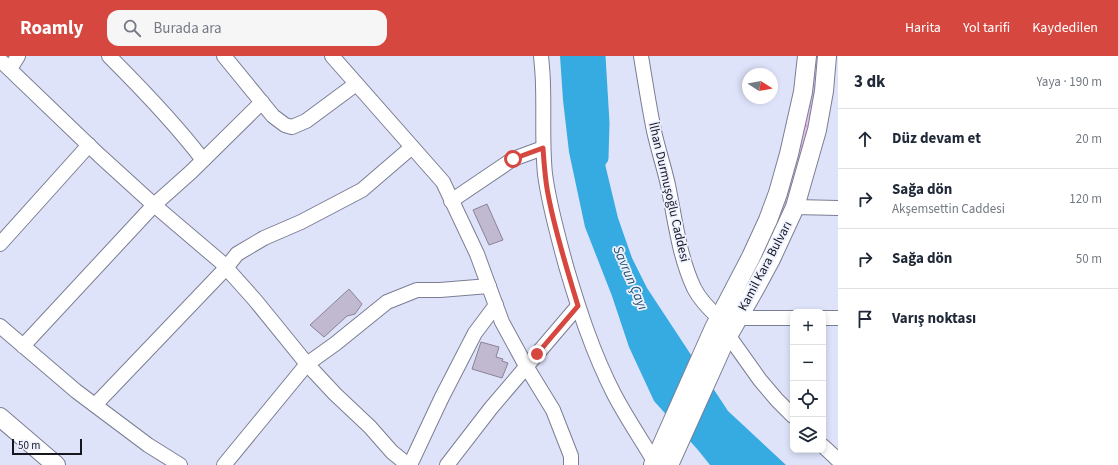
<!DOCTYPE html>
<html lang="tr">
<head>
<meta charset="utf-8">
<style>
	:root { --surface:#fff; --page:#f6f6f7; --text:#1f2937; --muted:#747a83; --line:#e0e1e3; --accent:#d5473f }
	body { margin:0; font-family:"Source Sans 3",sans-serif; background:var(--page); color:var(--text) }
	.controls { position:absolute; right:12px; bottom:12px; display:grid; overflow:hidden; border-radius:8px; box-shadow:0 2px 6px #0003 }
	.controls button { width:36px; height:36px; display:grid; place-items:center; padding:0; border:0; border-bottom:1px solid var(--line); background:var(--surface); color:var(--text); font:20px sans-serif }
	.compass { position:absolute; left:742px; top:12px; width:36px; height:36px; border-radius:50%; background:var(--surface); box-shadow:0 2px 6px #0003; rotate:101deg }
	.scale { position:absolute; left:12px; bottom:10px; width:70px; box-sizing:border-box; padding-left:4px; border:2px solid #15161e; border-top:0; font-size:11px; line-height:14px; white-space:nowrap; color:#15161e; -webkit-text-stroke:3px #eef1ff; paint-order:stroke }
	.stop { position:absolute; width:12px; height:12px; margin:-9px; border:3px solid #d5473f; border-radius:50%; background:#fff }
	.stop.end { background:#d5473f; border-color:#fff; box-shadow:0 1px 4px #0008 }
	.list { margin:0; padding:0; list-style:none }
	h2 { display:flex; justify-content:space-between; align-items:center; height:52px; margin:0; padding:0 16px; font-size:17px }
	h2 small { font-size:13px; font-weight:400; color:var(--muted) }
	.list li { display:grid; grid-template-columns:26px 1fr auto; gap:12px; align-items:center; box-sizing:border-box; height:60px; padding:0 16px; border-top:1px solid var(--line) }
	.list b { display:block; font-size:15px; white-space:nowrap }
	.list p { margin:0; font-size:13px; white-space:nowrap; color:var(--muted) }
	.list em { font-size:13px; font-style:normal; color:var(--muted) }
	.icon { flex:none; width:22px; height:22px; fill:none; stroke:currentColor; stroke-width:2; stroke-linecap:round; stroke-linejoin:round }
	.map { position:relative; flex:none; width:838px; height:409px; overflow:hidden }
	header { display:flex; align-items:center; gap:24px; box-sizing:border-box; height:56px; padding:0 20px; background:var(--accent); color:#fff }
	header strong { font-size:19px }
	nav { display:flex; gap:22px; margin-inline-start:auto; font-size:14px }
	.search { width:280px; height:36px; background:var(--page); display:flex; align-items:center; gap:10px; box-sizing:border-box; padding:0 14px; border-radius:12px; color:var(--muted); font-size:15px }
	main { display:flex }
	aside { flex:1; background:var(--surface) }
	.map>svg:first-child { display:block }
	.grass { fill:url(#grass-dots) }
	.water { fill:#35abe2 }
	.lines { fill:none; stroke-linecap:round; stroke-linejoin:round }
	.river { stroke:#35abe2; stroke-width:17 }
	.building { fill:#c0b9cf; stroke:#898397 }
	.minor-casing { stroke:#7b7e93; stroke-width:16 }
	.major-casing { stroke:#7b7e93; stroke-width:20 }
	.minor { stroke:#fff; stroke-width:14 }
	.major { stroke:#fff; stroke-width:18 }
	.route { stroke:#d5473f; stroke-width:5 }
	.labels { text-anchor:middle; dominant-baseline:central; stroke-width:3.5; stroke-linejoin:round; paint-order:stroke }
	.street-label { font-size:13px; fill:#15161e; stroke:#eef1ff }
	.water-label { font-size:14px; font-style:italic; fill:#235169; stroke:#eef1ff }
</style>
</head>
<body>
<header>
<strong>Roamly</strong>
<div class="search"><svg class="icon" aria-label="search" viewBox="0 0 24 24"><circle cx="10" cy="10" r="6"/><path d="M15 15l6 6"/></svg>Burada ara</div>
<nav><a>Harita</a><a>Yol tarifi</a><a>Kaydedilen</a></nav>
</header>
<main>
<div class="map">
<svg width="838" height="409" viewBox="0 0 838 409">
	<defs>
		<pattern id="grass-dots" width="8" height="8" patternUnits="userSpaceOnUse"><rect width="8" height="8" fill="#eabdf2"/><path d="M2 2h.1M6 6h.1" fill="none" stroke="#c8a2cf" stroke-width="1.8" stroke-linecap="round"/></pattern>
	</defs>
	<rect width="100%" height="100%" fill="#dfe3fa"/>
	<polygon class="grass" points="816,0 821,0 808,81 781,166 740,246 736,244 797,102 810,48 813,30"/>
	<polygon class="water" points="560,0 594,0 598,63 605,108 618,162 632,202 647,232 728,355 786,409 710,409 698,394 654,345 629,291 612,240 585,171 569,96 563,44"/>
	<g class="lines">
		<polyline class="river" points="597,0 601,67 600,102"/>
	</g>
	<g class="building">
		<polygon points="487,148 503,184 489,189 473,154"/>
		<polygon points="349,233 362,248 355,258 347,260 324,281 310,269"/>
		<polygon points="481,286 499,291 496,301 503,303 502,305 508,307 502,322 472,313"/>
	</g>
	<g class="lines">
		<defs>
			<g id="minor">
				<path d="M109,0C142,33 175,67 203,104"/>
				<polyline points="224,0 273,60 285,69 292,71 306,65 356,28"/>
				<polyline points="332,0 443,126 477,198 502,266 526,310 553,354 571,400 571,409"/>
				<path d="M541,0C542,10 543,20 543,30C544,60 542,89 545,118C549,149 558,180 566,210C579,254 593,297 614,338C626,361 641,383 654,405"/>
				<path d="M641,0C645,25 649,50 654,75C658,93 664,111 668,129C675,163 679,200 694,232C700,244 709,253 719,262"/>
				<polyline points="0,4 99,99 154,149 221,206 255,244 307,308 335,338 370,371 392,396 408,409"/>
				<polyline points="10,13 18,0"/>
				<polyline points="451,145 513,103 543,92"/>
				<polyline points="795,151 838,152"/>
				<polyline points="0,188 89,89"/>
				<polyline points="738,262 793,262"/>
				<polyline points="823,262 838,262"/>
				<polyline points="0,270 76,335 148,389 180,409"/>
				<polyline points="728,279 760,324 777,344 793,360"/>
				<polyline points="23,290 154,149 191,116 262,46"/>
				<polyline points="95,349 226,212 237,198 264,182 301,166 362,134 412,91"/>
				<polyline points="823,390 838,404"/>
				<polyline points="224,409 307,308 335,288 387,246 417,234 440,234 489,230"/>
				<polyline points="410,409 442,341 475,277 496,249"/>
				<polyline points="447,409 491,352 578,250"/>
			</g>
			<g id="major">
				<polyline points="0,361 56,409"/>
				<polyline points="653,409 714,272 751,201 768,164 778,137 789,98 803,36 807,0"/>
				<polyline points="669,409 724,287 757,229 771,203 795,151 817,74 824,35 827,0"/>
			</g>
		</defs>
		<use href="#minor" class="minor-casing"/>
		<use href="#major" class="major-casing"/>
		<use href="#minor" class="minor"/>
		<use href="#major" class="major"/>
	</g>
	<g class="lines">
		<path class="route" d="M513,103L543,92C544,107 545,123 548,138C555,176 567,213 578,250L537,298"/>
	</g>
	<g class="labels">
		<g class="street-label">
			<text transform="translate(669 136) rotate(77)">İlhan Durmuşoğlu Caddesi</text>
			<text transform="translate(765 210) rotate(-62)">Kamil Kara Bulvarı</text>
		</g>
		<g class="water-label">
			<text transform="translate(630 222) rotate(67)">Savrun Çayı</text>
		</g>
	</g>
</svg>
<div class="controls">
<button>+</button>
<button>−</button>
<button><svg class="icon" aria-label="locate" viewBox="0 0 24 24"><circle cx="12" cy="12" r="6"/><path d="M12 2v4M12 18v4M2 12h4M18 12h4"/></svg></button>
<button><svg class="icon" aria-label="layers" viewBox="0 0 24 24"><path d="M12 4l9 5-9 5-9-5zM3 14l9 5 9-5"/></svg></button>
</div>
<svg class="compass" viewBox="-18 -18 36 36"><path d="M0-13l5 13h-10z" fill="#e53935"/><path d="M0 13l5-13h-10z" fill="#747a83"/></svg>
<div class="scale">50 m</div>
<div class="stop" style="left:513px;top:103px"></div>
<div class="stop end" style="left:537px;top:298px"></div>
</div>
<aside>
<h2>3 dk<small>Yaya · 190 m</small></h2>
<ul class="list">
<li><svg class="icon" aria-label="ahead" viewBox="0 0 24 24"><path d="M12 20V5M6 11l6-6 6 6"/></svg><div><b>Düz devam et</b></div><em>20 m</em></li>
<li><svg class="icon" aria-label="right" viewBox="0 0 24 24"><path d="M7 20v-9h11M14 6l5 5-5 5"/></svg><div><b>Sağa dön</b><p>Akşemsettin Caddesi</p></div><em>120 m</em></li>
<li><svg class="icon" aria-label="right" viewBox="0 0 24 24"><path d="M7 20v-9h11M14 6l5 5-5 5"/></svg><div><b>Sağa dön</b></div><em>50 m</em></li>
<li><svg class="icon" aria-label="arrive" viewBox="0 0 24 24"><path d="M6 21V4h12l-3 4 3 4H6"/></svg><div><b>Varış noktası</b></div></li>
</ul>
</aside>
</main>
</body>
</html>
